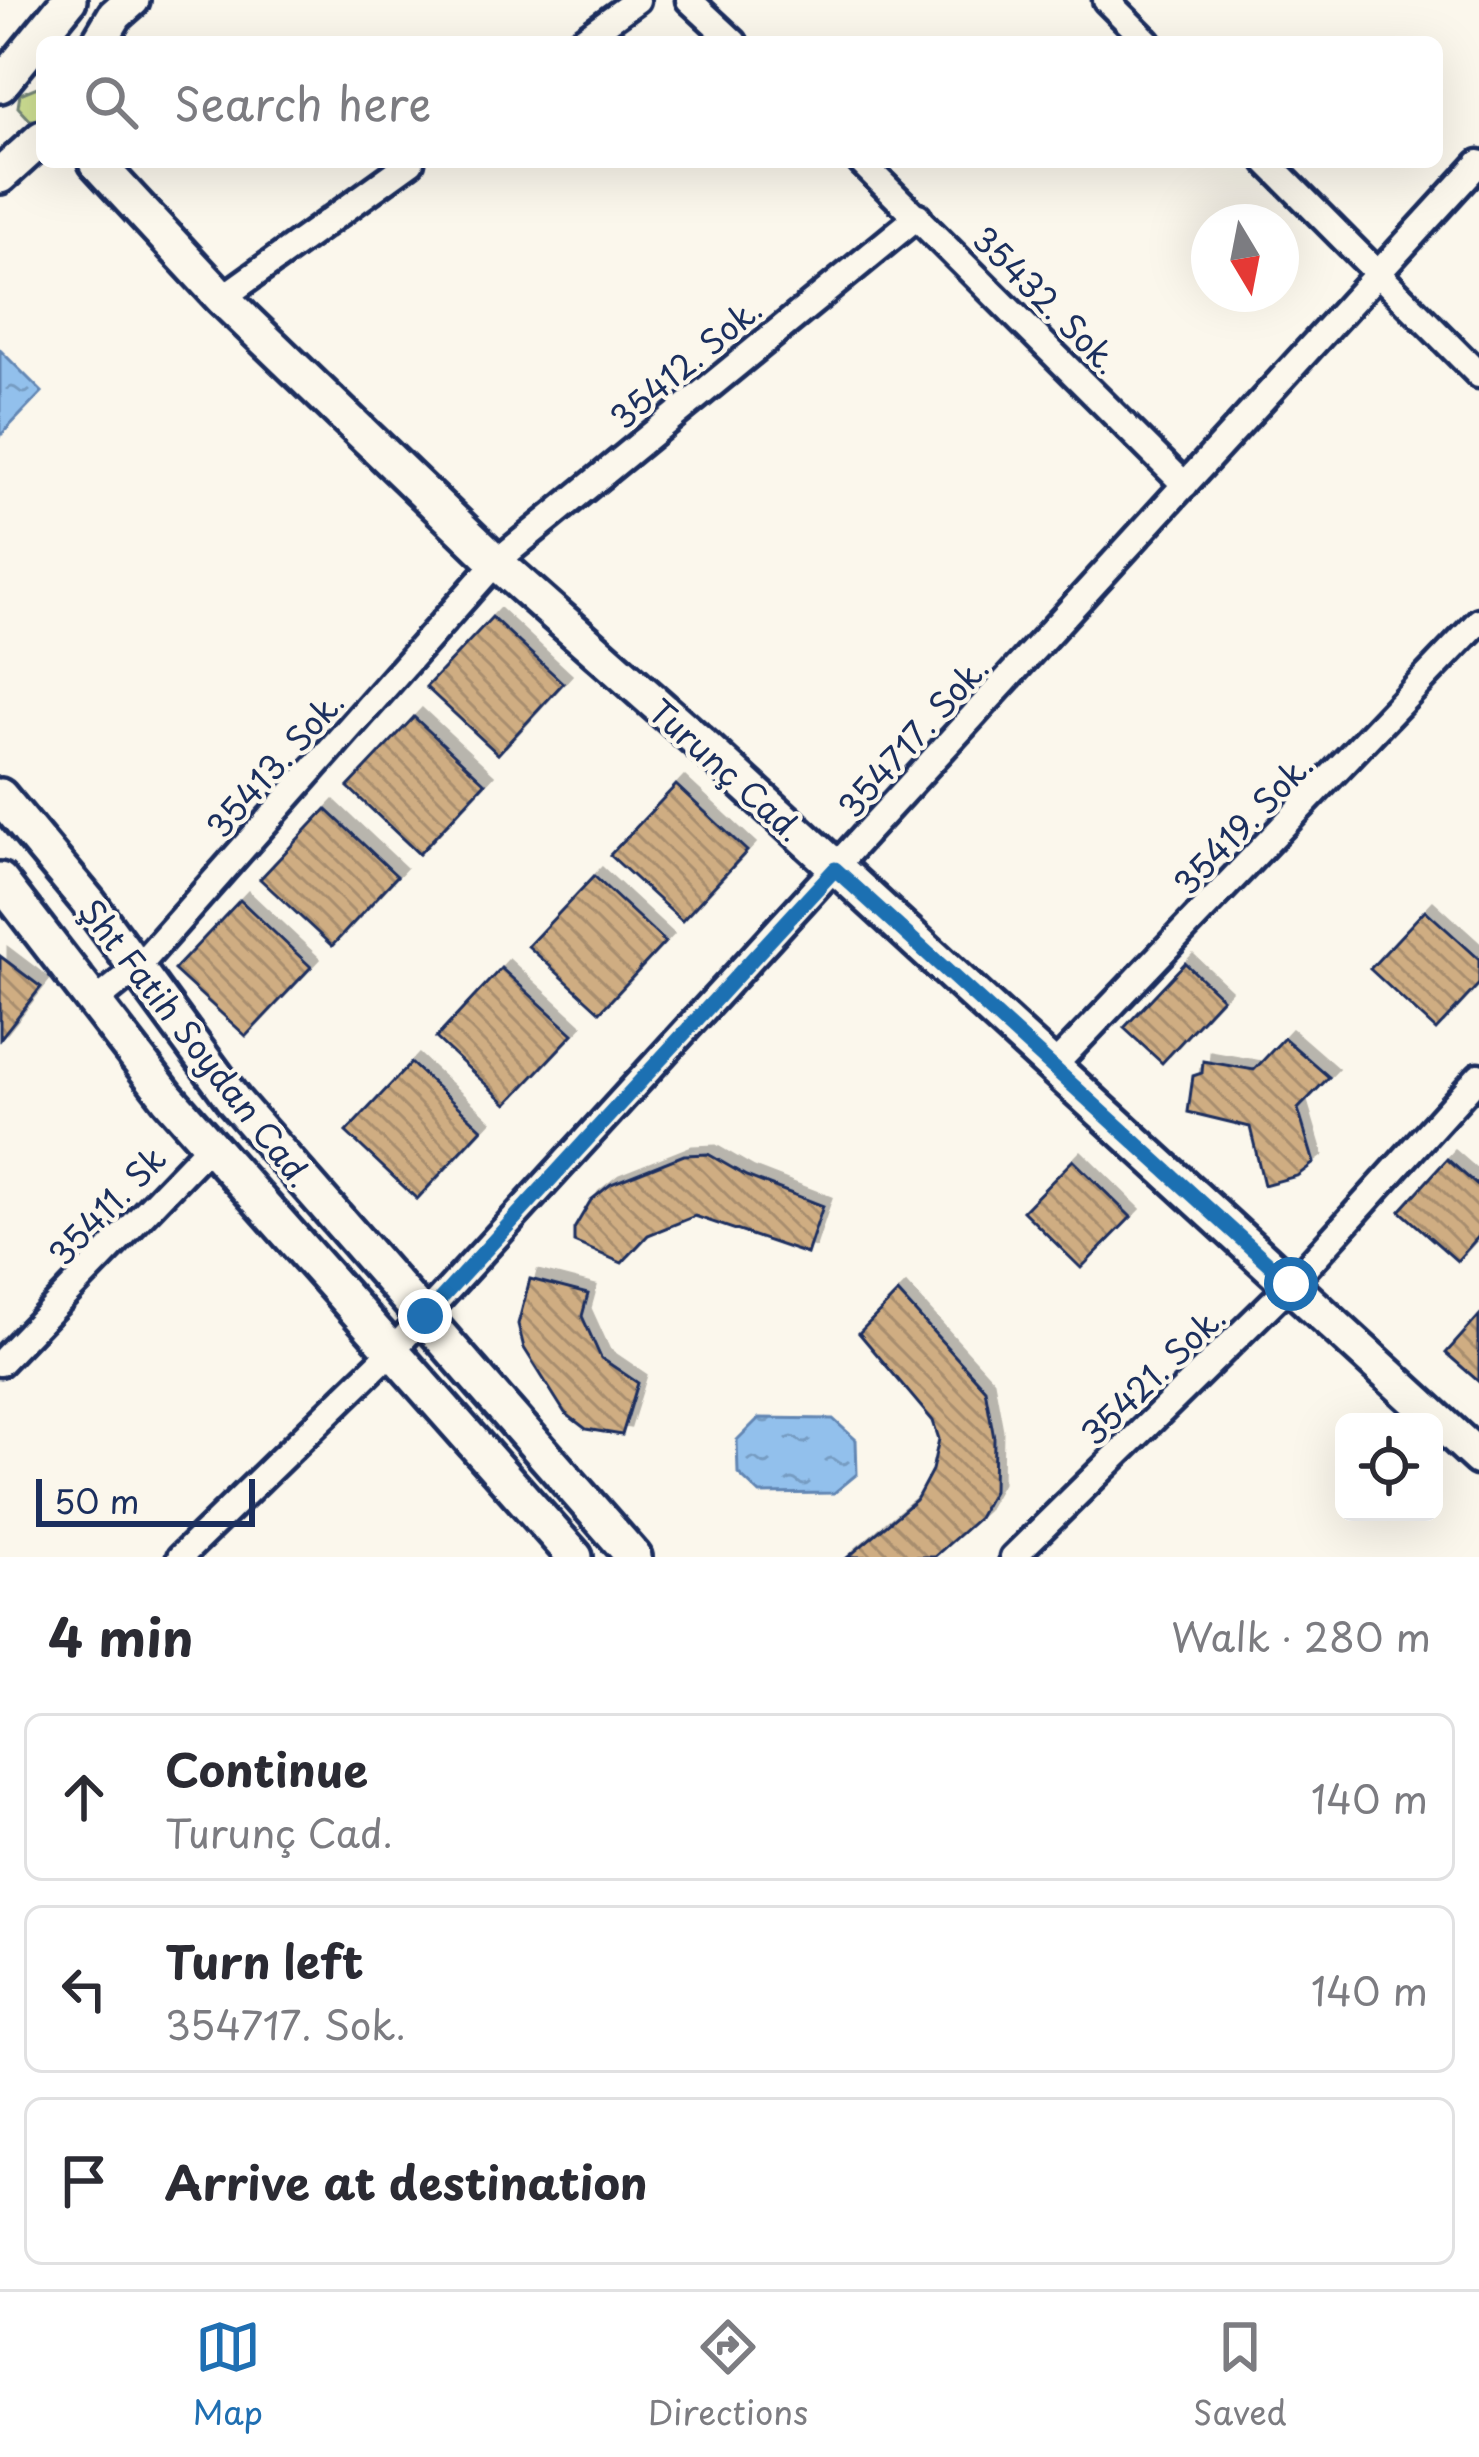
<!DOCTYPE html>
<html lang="en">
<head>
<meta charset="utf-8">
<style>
	:root { --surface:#fff; --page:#f7f7f7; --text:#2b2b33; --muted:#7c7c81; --line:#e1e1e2; --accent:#1f6fb2 }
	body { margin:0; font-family:"Playpen Sans",sans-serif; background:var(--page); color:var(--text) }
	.controls { position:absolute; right:36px; bottom:36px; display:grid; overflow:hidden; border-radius:18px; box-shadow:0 12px 48px #0002 }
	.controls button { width:108px; height:108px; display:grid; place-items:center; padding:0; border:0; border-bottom:3px solid var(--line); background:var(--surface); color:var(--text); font:60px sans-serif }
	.compass { position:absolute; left:1191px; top:204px; width:108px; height:108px; border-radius:50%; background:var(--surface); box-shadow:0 12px 48px #0002; rotate:170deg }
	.scale { position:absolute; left:36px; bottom:30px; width:219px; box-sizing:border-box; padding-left:12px; border:6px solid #1b2f5e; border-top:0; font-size:33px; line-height:42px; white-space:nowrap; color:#1b2f5e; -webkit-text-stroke:9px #fbf7ec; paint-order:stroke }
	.stop { position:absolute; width:36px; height:36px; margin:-27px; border:9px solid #1f6fb2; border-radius:50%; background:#fff }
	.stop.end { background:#1f6fb2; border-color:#fff; box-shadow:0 3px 12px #0008 }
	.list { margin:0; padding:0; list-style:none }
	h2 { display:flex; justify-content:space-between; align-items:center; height:156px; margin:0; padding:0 48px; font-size:51px }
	h2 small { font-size:39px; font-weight:400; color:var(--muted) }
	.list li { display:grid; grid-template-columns:78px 1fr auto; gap:36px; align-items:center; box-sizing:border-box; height:168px; margin:0 24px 24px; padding:0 24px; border:3px solid var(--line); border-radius:18px }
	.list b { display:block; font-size:45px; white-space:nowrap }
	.list p { margin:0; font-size:39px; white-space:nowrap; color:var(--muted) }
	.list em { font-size:39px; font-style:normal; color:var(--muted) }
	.icon { flex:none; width:66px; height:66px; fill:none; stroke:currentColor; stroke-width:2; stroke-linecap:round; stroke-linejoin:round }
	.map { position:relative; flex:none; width:1479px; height:1557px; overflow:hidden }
	.search { position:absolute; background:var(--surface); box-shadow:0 12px 48px #0002; left:36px; right:36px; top:36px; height:132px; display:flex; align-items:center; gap:30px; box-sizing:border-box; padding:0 42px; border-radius:18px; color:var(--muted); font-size:45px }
	.sheet { height:732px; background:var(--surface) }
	nav { display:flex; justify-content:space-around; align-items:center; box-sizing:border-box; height:168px; border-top:3px solid var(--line); background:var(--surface); font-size:33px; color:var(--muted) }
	nav a { display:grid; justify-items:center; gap:6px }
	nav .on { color:var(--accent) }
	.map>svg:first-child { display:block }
	.grass { fill:url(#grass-tufts); stroke:#748678; stroke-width:3 }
	.water { fill:url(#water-ripples); stroke:#6286b3; stroke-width:3 }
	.building { fill:url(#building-back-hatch); stroke:#1b2f5e; stroke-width:3; filter:url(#shadow) }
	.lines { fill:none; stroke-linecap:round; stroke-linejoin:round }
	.street-casing { stroke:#1b2f5e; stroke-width:33 }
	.secondary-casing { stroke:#1b2f5e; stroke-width:42 }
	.street { stroke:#fbf7ec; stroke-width:24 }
	.secondary { stroke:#fbf7ec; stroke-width:33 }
	.route { stroke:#1f6fb2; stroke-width:15 }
	.labels { text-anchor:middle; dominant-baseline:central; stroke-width:9; stroke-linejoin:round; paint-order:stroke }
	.street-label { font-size:33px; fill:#1b2f5e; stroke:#fbf7ec }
</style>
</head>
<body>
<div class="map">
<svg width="1479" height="1557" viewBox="0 0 1479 1557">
	<defs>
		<pattern id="grass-tufts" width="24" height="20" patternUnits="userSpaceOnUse" patternTransform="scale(3)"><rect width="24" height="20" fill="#cdde92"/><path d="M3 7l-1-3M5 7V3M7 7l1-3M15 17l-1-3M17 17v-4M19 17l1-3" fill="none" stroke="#afbf80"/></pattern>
		<pattern id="water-ripples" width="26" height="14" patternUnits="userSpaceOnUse" patternTransform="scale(3)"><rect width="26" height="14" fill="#92c0ec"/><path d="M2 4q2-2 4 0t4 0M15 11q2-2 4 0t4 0" fill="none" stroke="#769cc2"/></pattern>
		<pattern id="building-back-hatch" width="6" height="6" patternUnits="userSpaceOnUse" patternTransform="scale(3)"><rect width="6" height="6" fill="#cfad82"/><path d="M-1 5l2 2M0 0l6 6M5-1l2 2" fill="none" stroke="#a78d6e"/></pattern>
		<filter id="shadow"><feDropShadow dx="8" dy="-8" stdDeviation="0" flood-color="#0004"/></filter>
	</defs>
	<rect width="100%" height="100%" fill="#fbf7ec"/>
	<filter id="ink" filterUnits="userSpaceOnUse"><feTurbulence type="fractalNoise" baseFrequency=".00833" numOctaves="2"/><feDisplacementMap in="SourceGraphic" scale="24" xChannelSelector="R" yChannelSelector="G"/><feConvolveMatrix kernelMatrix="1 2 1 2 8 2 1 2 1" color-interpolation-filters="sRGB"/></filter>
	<g filter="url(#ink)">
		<polygon class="grass" points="42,85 42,120 30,120 18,107 20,94"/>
		<g class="water">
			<polygon points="0,350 42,392 0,436"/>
			<polygon points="759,1418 833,1419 856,1440 857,1474 834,1493 760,1494 738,1473 737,1440"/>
		</g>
		<g class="building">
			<polygon points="492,617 563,683 498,754 426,687"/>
			<polygon points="414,717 485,783 419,854 348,787"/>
			<polygon points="676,785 747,851 682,921 610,855"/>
			<polygon points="326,809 397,876 332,946 260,879"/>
			<polygon points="594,876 665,942 600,1012 528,946"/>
			<polygon points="240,900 311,967 246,1036 174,970"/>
			<polygon points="1425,910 1479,959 1479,984 1436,1030 1370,969"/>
			<polygon points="0,956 41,987 0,1039"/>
			<polygon points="1185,963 1222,998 1162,1063 1124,1028"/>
			<polygon points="501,968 573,1034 507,1104 436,1038"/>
			<polygon points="1284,1038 1329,1077 1298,1109 1314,1163 1297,1176 1264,1185 1250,1127 1188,1112 1193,1076 1202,1073 1203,1061 1254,1070"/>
			<polygon points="411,1063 482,1129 417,1199 346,1132"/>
			<polygon points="708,1154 746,1176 823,1206 807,1254 695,1216 648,1235 622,1263 574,1242 574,1229 591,1200 611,1184 684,1155"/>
			<polygon points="1447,1159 1479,1187 1479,1236 1457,1261 1400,1211"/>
			<polygon points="1073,1160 1131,1217 1081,1268 1023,1211"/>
			<polygon points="530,1279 588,1294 582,1316 601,1358 638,1383 622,1435 586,1429 565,1413 524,1348 518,1324"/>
			<polygon points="898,1293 985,1389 994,1438 993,1491 978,1518 934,1557 848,1557 916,1500 932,1470 939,1439 933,1421 859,1333"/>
			<polygon points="1479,1316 1479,1382 1446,1353"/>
		</g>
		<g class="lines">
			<defs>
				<g id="street">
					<polyline points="689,0 734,42"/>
					<polyline points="1106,0 1148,42"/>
					<polyline points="579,42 637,0"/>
					<polyline points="861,162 1185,485"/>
					<polyline points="1267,162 1479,375"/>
					<polyline points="222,298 411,162"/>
					<polyline points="95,1002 136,969 496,562 918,216"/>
					<polyline points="1051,1069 1479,621"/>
					<polyline points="0,1363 210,1145"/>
					<polyline points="180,1557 392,1351 1479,163"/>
					<polyline points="1013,1557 1291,1284 1479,1076"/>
				</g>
				<g id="secondary">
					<polyline points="99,42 115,15 132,0"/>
					<polyline points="0,85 69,0"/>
					<polyline points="96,162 222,298 496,562 707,749 1479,1458"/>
					<polyline points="0,176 42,138"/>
					<polyline points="0,796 89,903 234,1101 634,1557"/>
					<polyline points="0,880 168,1098 575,1557"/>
				</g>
			</defs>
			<use href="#street" class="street-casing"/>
			<use href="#secondary" class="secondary-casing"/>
			<use href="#street" class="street"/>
			<use href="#secondary" class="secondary"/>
		</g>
	</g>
	<g class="lines" filter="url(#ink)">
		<polyline class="route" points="425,1316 835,869 1291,1284"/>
	</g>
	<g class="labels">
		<g class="street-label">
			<text transform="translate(1047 299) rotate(45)">35432. Sok.</text>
			<text transform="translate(685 362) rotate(-40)">35412. Sok.</text>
			<text transform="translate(912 736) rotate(-48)">354717. Sok.</text>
			<text transform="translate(274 763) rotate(-48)">35413. Sok.</text>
			<text transform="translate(727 769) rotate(42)">Turunç Cad.</text>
			<text transform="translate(1242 823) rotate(-46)">35419. Sok.</text>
			<text transform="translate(197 1042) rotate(52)">Şht Fatih Soydan Cad.</text>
			<text transform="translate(106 1205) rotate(-46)">35411. Sk</text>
			<text transform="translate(1152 1374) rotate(-44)">35421. Sok.</text>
		</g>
	</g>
</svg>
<div class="controls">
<button><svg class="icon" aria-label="locate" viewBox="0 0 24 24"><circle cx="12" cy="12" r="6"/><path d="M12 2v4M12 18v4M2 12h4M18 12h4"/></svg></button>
</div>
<svg class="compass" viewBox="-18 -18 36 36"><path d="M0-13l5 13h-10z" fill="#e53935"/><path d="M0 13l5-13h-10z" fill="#7c7c81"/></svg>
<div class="scale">50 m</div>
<div class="stop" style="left:1291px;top:1284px"></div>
<div class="stop end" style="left:425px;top:1316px"></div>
<div class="search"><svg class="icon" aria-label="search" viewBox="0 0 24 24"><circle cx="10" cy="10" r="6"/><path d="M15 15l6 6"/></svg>Search here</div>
</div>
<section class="sheet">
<h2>4 min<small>Walk · 280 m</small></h2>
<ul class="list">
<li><svg class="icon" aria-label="ahead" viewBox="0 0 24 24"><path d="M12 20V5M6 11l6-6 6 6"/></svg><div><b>Continue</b><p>Turunç Cad.</p></div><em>140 m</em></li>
<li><svg class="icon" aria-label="left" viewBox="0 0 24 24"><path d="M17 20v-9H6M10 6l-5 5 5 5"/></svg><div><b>Turn left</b><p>354717. Sok.</p></div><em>140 m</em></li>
<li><svg class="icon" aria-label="arrive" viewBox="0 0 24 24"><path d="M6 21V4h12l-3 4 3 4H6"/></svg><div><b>Arrive at destination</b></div></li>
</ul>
</section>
<nav>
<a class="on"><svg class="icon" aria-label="map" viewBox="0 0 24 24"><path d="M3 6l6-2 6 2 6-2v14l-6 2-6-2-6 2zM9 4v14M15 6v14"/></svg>Map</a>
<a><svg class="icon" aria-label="directions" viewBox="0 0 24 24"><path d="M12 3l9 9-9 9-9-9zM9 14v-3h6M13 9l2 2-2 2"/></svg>Directions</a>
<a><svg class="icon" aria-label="saved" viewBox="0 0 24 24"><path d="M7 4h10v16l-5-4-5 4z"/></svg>Saved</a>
</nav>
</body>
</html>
